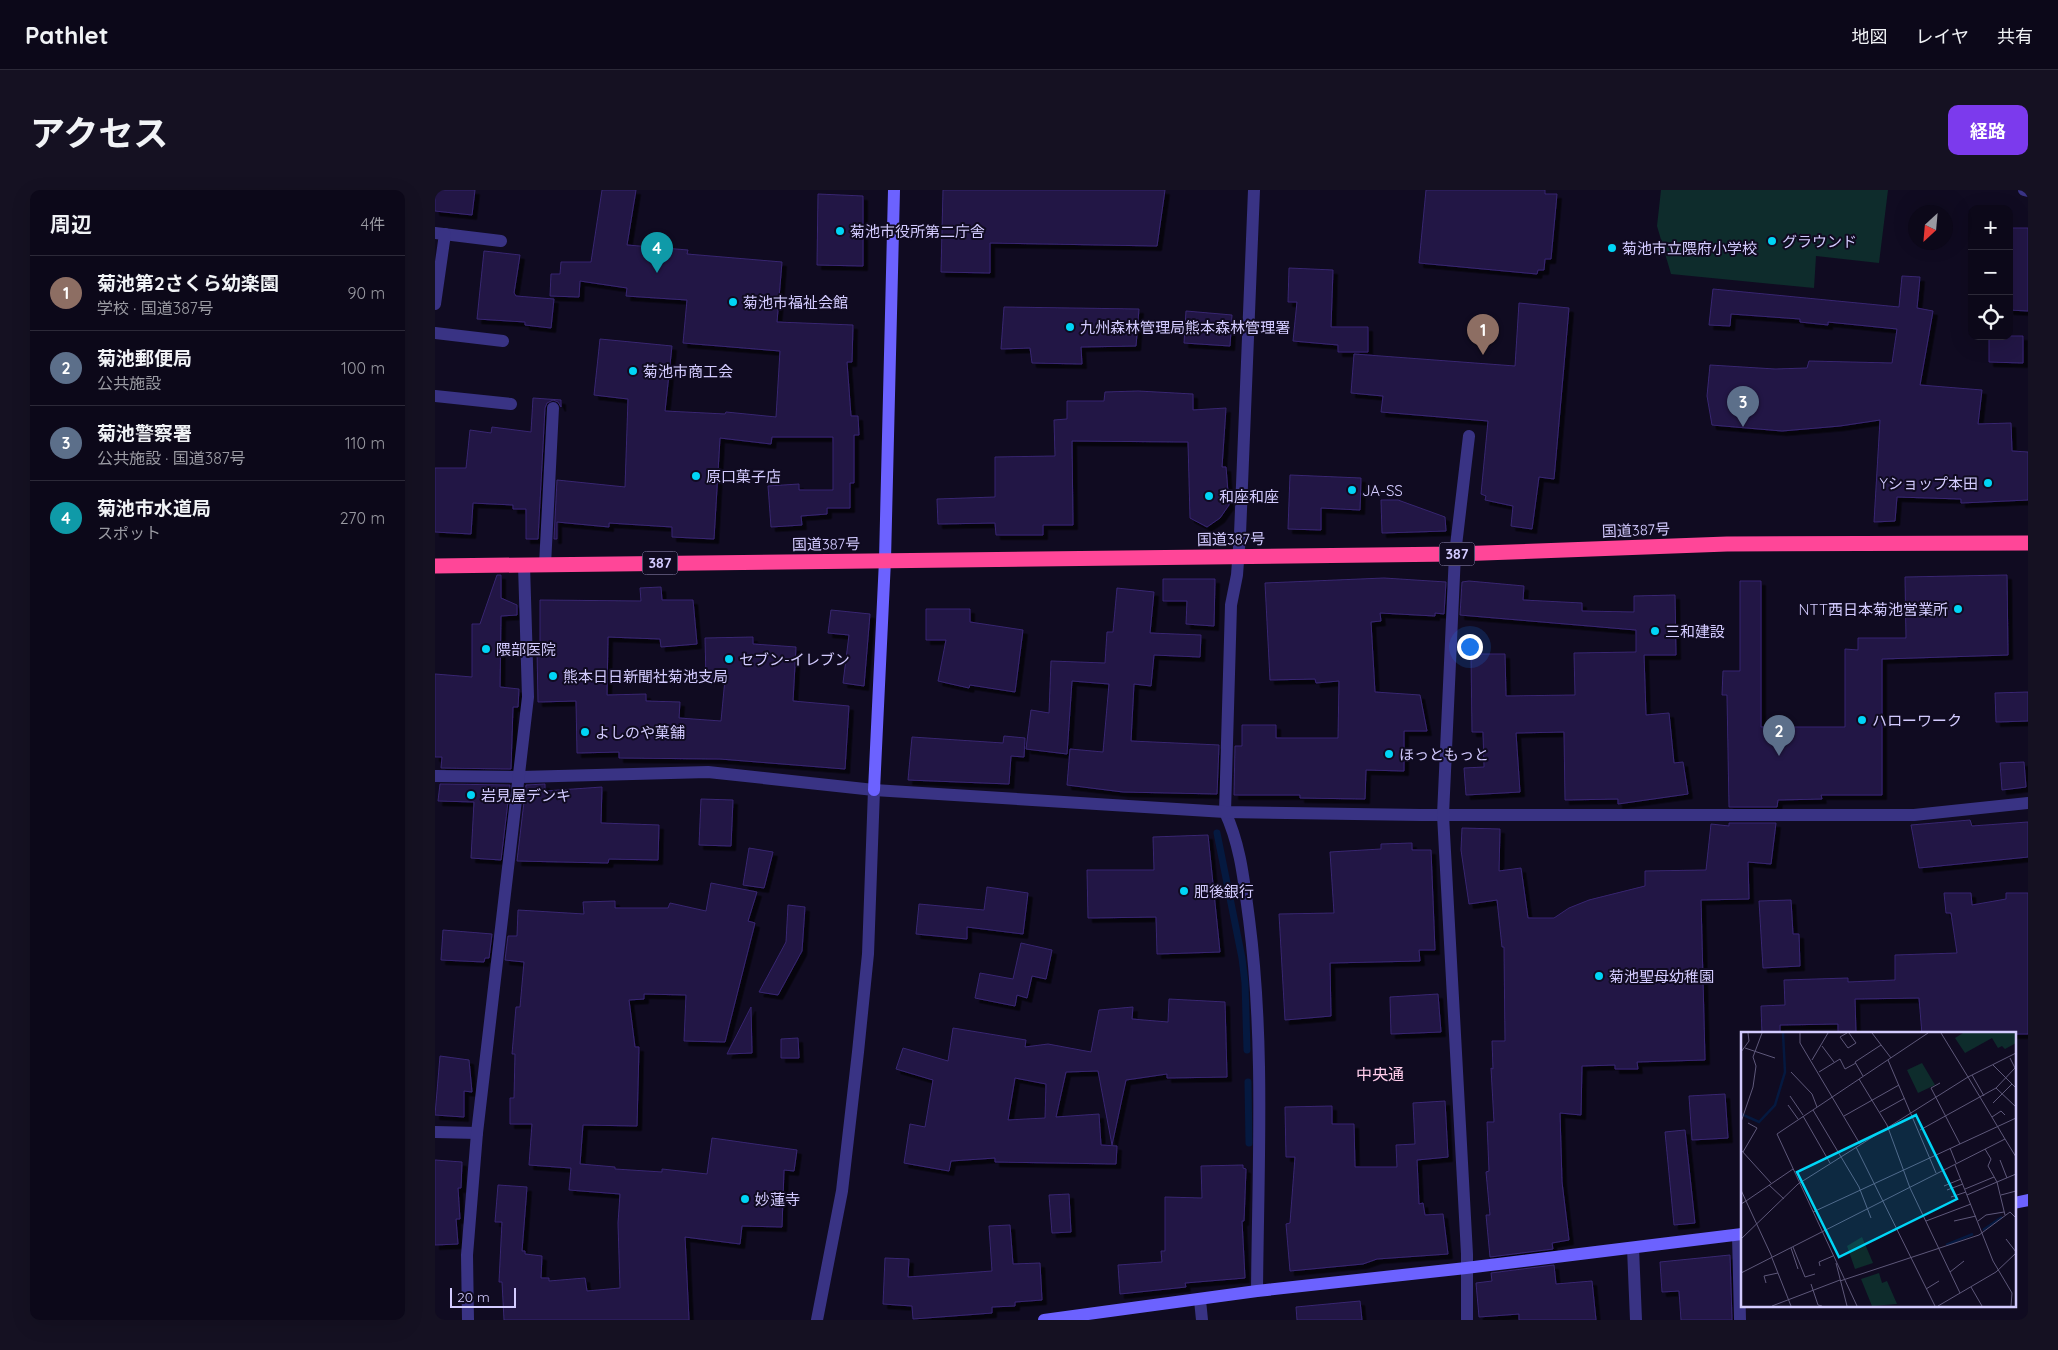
<!DOCTYPE html>
<html lang="ja">
<head>
<meta charset="utf-8">
<style>
	:root { --surface:#0c0819; --page:#151122; --text:#f1f3f6; --muted:#9a9aa2; --line:#2c2938; --accent:#7c3aed }
	body { margin:0; font-family:Quicksand,"Noto Sans JP",sans-serif; background:var(--page); color:var(--text) }
	.controls { position:absolute; right:15px; top:15px; display:grid; overflow:hidden; border-radius:10px; box-shadow:0 5px 20px #0002 }
	.controls button { width:45px; height:45px; display:grid; place-items:center; padding:0; border:0; border-bottom:1px solid var(--line); background:var(--surface); color:var(--text); font:25px sans-serif }
	.compass { position:absolute; left:1473px; top:15px; width:45px; height:45px; border-radius:50%; background:var(--surface); box-shadow:0 5px 20px #0002; rotate:206deg }
	.scale { position:absolute; left:15px; bottom:12px; width:66px; box-sizing:border-box; padding-left:5px; border:2px solid #d3cbff; border-top:0; font-size:14px; line-height:18px; white-space:nowrap; color:#d3cbff; -webkit-text-stroke:4px #100b21; paint-order:stroke }
	.you { position:absolute; left:1034px; top:456px; width:18px; height:18px; margin:-12px; border:4px solid #fff; border-radius:50%; background:#1a73e8; box-shadow:0 0 0 8px #1a73e833 }
	.badge { display:grid; place-items:center; width:32px; height:32px; border-radius:50%; background:var(--accent); color:#fff; font-size:16px; font-weight:700 }
	.pin { position:absolute; translate:-50% -41px; filter:drop-shadow(0 1px 2px #0008) }
	.pin::after { content:''; position:absolute; top:26px; width:18px; height:15px; background:inherit; clip-path:polygon(0 0,100% 0,50% 100%) }
	.list { margin:0; padding:0; list-style:none }
	h2 { display:flex; justify-content:space-between; align-items:center; height:65px; margin:0; padding:0 20px; font-size:21px }
	h2 small { font-size:16px; font-weight:400; color:var(--muted) }
	.list li { display:grid; grid-template-columns:32px 1fr auto; gap:15px; align-items:center; box-sizing:border-box; height:75px; padding:0 20px; border-top:1px solid var(--line) }
	.list b { display:block; font-size:19px; white-space:nowrap }
	.list p { margin:0; font-size:16px; white-space:nowrap; color:var(--muted) }
	.list em { font-size:16px; font-style:normal; color:var(--muted) }
	.icon { flex:none; width:28px; height:28px; fill:none; stroke:currentColor; stroke-width:2; stroke-linecap:round; stroke-linejoin:round }
	.map { position:relative; flex:none; width:1593px; height:1130px; overflow:hidden; border-radius:10px }
	header { display:flex; align-items:center; gap:30px; box-sizing:border-box; height:70px; padding:0 25px; background:var(--surface); border-bottom:1px solid var(--line) }
	header strong { font-size:24px }
	nav { display:flex; gap:28px; margin-inline-start:auto; font-size:18px }
	.intro { display:flex; align-items:center; justify-content:space-between; box-sizing:border-box; height:120px; padding:0 30px }
	h1 { margin:0; font-size:35px }
	.button { padding:12px 22px; border-radius:10px; background:var(--accent); color:#fff; font-size:18px; font-weight:700 }
	main { display:flex; gap:30px; padding:0 30px }
	aside { flex:1; background:var(--surface); border-radius:10px; box-shadow:0 5px 20px #0002 }
	.map>svg:first-child { display:block }
	.green { fill:#0e2c2c }
	.lines { fill:none; stroke-linecap:round; stroke-linejoin:round }
	.stream { stroke:#051940; stroke-width:7 }
	.building { fill:#211644; stroke:#382671; fill-rule:evenodd; filter:url(#shadow) }
	.street { stroke:#393384; stroke-width:12 }
	.secondary { stroke:#6c62ff; stroke-width:12 }
	.highway { stroke:#ff4698; stroke-width:15 }
	.poi-dot { fill:#00d5f6; stroke:#100b21; stroke-width:2 }
	.labels { text-anchor:middle; dominant-baseline:central; stroke-width:4; stroke-linejoin:round; paint-order:stroke }
	.shield { fill:#100b21; stroke:#9891bc; stroke-width:1 }
	.shield-label { font-size:14px; font-weight:bold; fill:#d3cbff }
	.poi-label { font-size:15px; fill:#d3cbff; stroke:#100b21; text-anchor:start }
	.street-label { font-size:15px; fill:#d3cbff; stroke:#100b21 }
	.neighbourhood-label { font-size:16px; fill:#ffcdeb; stroke:#100b21 }
	.inset-river { fill:none; stroke:#051940; stroke-width:2.5 }
	.inset-road { fill:none; stroke:#5e587a; stroke-width:1 }
	.view { fill:#00d5f6; fill-opacity:0.15; stroke:#00d5f6; stroke-width:2.5 }
	.inset-edge { fill:none; stroke:#d3cbff; stroke-width:2.5 }
</style>
</head>
<body>
<header>
<strong>Pathlet</strong>
<nav><a>地図</a><a>レイヤ</a><a>共有</a></nav>
</header>
<div class="intro"><h1>アクセス</h1><a class="button">経路</a></div>
<main>
<aside>
<h2>周辺<small>4件</small></h2>
<ul class="list">
<li><span class="badge" style="background:#8d6e63">1</span><div><b>菊池第2さくら幼楽園</b><p>学校 · 国道387号</p></div><em>90 m</em></li>
<li><span class="badge" style="background:#5c6f8a">2</span><div><b>菊池郵便局</b><p>公共施設</p></div><em>100 m</em></li>
<li><span class="badge" style="background:#5c6f8a">3</span><div><b>菊池警察署</b><p>公共施設 · 国道387号</p></div><em>110 m</em></li>
<li><span class="badge" style="background:#0f9aa8">4</span><div><b>菊池市水道局</b><p>スポット</p></div><em>270 m</em></li>
</ul>
</aside>
<div class="map">
<svg width="1593" height="1130" viewBox="0 0 1593 1130">
	<defs>
		<filter id="shadow"><feDropShadow dx="4.5" dy="4.5" stdDeviation="0" flood-color="#0009"/></filter>
	</defs>
	<rect width="100%" height="100%" fill="#100b21"/>
	<polygon class="green" points="1226,0 1453,0 1444,73 1381,66 1379,98 1236,84 1222,36"/>
	<g class="lines">
		<g class="stream">
			<polyline points="782,643 807,768 810,793 812,860"/>
			<polyline points="813,892 814,953"/>
		</g>
	</g>
	<g class="building">
		<polygon points="0,0 40,0 37,25 0,21"/>
		<polygon points="167,0 201,0 192,55 253,60 252,64 347,72 342,132 418,135 417,172 412,172 416,226 423,226 424,245 419,245 419,293 415,293 415,318 392,318 392,324 366,326 367,335 336,337 333,296 364,294 364,300 398,300 398,247 337,247 336,254 285,248 279,349 237,347 237,337 174,333 174,337 122,332 122,349 119,349 122,290 190,297 193,209 159,205 165,149 237,156 230,221 290,224 291,222 341,227 345,161 248,153 252,110 191,106 192,98 145,91 144,107 115,106 116,84 125,84 126,72 156,72"/>
		<polygon points="508,0 730,0 722,56 555,53 555,83 506,82"/>
		<polygon points="991,0 1110,0 1110,4 1122,4 1116,69 1110,69 1109,80 1103,80 1102,84 984,73"/>
		<polygon points="383,4 428,6 428,76 382,75"/>
		<polygon points="1574,38 1593,38 1593,121 1574,120"/>
		<polygon points="49,61 85,65 79,103 81,106 119,109 116,138 90,135 90,132 42,129"/>
		<polygon points="854,78 898,80 896,137 933,137 933,162 903,162 903,155 858,151 862,112 853,112"/>
		<polygon points="1467,86 1485,87 1482,118 1498,121 1485,195 1547,200 1543,234 1576,233 1577,261 1593,262 1593,310 1526,313 1526,309 1462,307 1460,331 1439,332 1445,230 1405,236 1347,241 1277,235 1272,206 1275,175 1340,179 1372,178 1374,171 1457,173 1462,139 1393,132 1393,135 1365,132 1365,129 1296,124 1295,136 1274,135 1278,99 1464,117"/>
		<polygon points="1084,113 1134,118 1119,289 1104,287 1097,339 1076,336 1078,316 1050,310 1051,306 1046,304 1053,231 946,222 948,206 916,203 919,164 1080,176"/>
		<polygon points="569,117 704,119 701,156 646,157 647,174 597,173 595,158 566,159"/>
		<polygon points="751,121 797,125 795,156 749,153"/>
		<polygon points="1554,146 1588,146 1588,173 1554,172"/>
		<polygon points="703,201 758,204 758,220 791,218 787,277 791,277 794,315 785,328 772,337 755,328 753,252 637,251 638,335 608,335 608,345 561,345 560,333 503,334 502,309 560,307 560,267 620,266 619,230 632,229 632,211 669,211 670,202"/>
		<polygon points="98,208 126,210 126,217 123,212 118,210 112,213 110,218 103,349 91,349 91,319 78,319 78,315 38,313 36,344 0,342 0,278 31,278 35,240 56,243 57,237 96,242"/>
		<polygon points="855,285 926,288 925,320 886,318 886,340 853,339"/>
		<polygon points="946,310 963,310 1010,327 1011,341 947,343"/>
		<polygon points="62,385 66,385 66,408 82,415 82,425 66,426 65,497 84,499 83,517 78,517 76,579 6,578 7,567 0,567 0,484 37,487 37,434 45,434"/>
		<polygon points="1572,385 1573,465 1447,469 1447,605 1386,605 1387,609 1343,610 1342,617 1294,617 1292,505 1287,505 1288,481 1305,481 1305,391 1326,391 1326,537 1410,537 1410,459 1423,460 1423,448 1471,448 1470,387"/>
		<polygon points="949,388 1011,392 1009,424 1000,423 1000,426 945,423 946,431 936,432 940,502 985,505 992,541 969,541 969,581 931,580 930,609 865,608 865,605 799,605 800,556 807,556 807,535 841,535 841,548 903,548 904,491 881,493 880,489 835,490 830,393"/>
		<polygon points="728,389 780,389 779,436 751,434 752,411 728,411"/>
		<polygon points="1034,391 1089,396 1088,410 1147,413 1147,421 1199,422 1199,406 1240,405 1241,465 1209,465 1211,525 1234,523 1239,573 1248,572 1253,604 1183,614 1183,609 1130,610 1129,542 1081,543 1085,602 1031,605 1029,578 1049,577 1048,542 1037,542 1036,464 1070,464 1071,506 1140,505 1139,463 1201,462 1201,440 1025,425 1027,392"/>
		<polygon points="226,397 227,410 258,410 262,454 226,457 225,449 173,447 172,505 211,504 211,511 245,512 244,528 286,531 290,489 271,489 270,448 318,447 318,454 361,457 358,511 414,516 410,579 285,569 184,568 184,562 142,563 141,511 103,512 102,460 105,460 105,410 206,411 205,398"/>
		<polygon points="682,398 719,402 715,443 766,445 765,467 719,465 716,496 699,494 696,551 784,555 782,604 688,602 632,595 635,559 668,562 674,494 637,491 632,564 591,559 596,520 614,523 616,471 670,473 672,442 678,442"/>
		<polygon points="491,419 535,419 535,432 588,440 580,502 535,495 534,498 503,491 511,450 491,450"/>
		<polygon points="396,420 435,424 429,496 408,493 414,445 393,443"/>
		<polygon points="1593,502 1593,531 1561,532 1560,503"/>
		<polygon points="569,546 590,548 589,567 576,566 574,594 473,590 477,547 568,553"/>
		<polygon points="1589,572 1591,597 1567,600 1565,573"/>
		<polygon points="5,594 75,595 66,670 36,668 39,612 3,611"/>
		<polygon points="110,594 110,601 167,597 166,633 224,635 223,670 174,669 173,673 82,671 91,595"/>
		<polygon points="266,609 298,610 296,656 264,655"/>
		<polygon points="1535,630 1537,636 1593,632 1593,667 1484,678 1476,635"/>
		<polygon points="1294,633 1341,633 1336,674 1313,672 1314,709 1266,710 1270,870 1202,872 1203,879 1180,879 1180,875 1147,876 1146,925 1125,923 1127,992 1134,1050 1117,1053 1118,1059 1055,1067 1051,1025 1055,1025 1051,982 1054,981 1052,932 1059,932 1056,878 1058,879 1057,851 1070,851 1069,757 1067,757 1062,710 1034,714 1026,660 1027,638 1065,639 1064,681 1086,678 1093,728 1119,728 1134,718 1154,710 1210,696 1210,681 1271,680 1276,634 1294,636"/>
		<polygon points="773,645 785,762 722,764 721,727 653,728 652,680 719,680 718,647"/>
		<polygon points="977,653 977,660 996,660 1000,760 984,760 985,771 895,773 896,826 850,830 844,724 899,723 895,662 946,659 946,654"/>
		<polygon points="314,658 338,662 329,698 308,695"/>
		<polygon points="276,693 322,702 313,731 320,733 290,852 249,851 251,805 209,804 209,809 194,810 200,857 204,857 202,936 148,935 145,974 180,977 180,979 227,982 227,979 272,984 277,948 362,960 359,981 349,980 347,1037 307,1036 305,1054 250,1047 254,1130 69,1130 67,1092 64,1092 67,1032 60,1032 63,995 92,997 87,1061 90,1061 90,1064 107,1066 106,1088 114,1088 114,1091 150,1088 152,1101 185,1098 183,1033 185,1004 134,1000 136,978 94,975 97,934 75,934 75,908 79,908 80,864 77,864 81,817 85,817 89,772 70,770 73,746 82,746 83,720 149,724 148,712 180,711 180,718 233,718 235,713 271,721"/>
		<polygon points="552,697 593,703 588,744 532,737 532,749 481,744 484,714 549,720"/>
		<polygon points="1509,703 1536,703 1537,715 1571,709 1571,703 1593,703 1593,844 1487,844 1484,808 1420,809 1421,844 1403,844 1403,834 1345,835 1345,844 1327,844 1326,816 1350,815 1349,790 1413,788 1413,792 1460,790 1460,765 1522,763 1516,723 1511,723"/>
		<polygon points="1356,710 1358,744 1364,744 1365,776 1328,778 1324,711"/>
		<polygon points="353,715 370,717 367,761 343,805 324,802 351,752"/>
		<polygon points="8,740 57,744 54,768 50,768 49,772 6,770"/>
		<polygon points="586,753 617,760 611,789 597,786 592,808 582,805 580,816 540,808 545,783 578,789"/>
		<polygon points="1003,804 1006,842 956,844 955,807"/>
		<path d="M734,809L790,812L792,887L732,888V884L691,890L677,955L663,881L631,882L621,927L664,924L666,955L682,956L681,974L560,972V968L516,971L514,981L469,973L475,934L490,937L498,890L461,879L468,858L513,871L518,838L591,850L590,857L613,854L656,862L664,820L698,817L697,829L733,832ZM580,888L611,894L610,928L573,930Z"/>
		<polygon points="316,817 317,863 292,864"/>
		<polygon points="363,848 364,868 346,868 346,849"/>
		<polygon points="5,866 34,870 37,902 29,901 29,927 0,925"/>
		<polygon points="1290,904 1293,948 1257,950 1254,906"/>
		<polygon points="1010,911 1013,967 982,970 984,1014 988,1013 990,1025 1008,1024 1013,1064 942,1069 928,1074 855,1081 851,1034 855,1033 860,967 851,967 850,917 897,916 897,934 919,934 920,977 962,977 961,955 980,954 978,913"/>
		<polygon points="1250,940 1260,1033 1239,1035 1230,942"/>
		<polygon points="0,970 27,972 26,998 23,998 25,1029 21,1029 23,1054 0,1055"/>
		<polygon points="808,975 808,978 811,979 809,1031 807,1031 810,1088 750,1093 751,1097 685,1104 683,1075 727,1072 726,1061 730,1061 730,1007 767,1008 766,976"/>
		<polygon points="634,1004 636,1042 617,1043 614,1005"/>
		<polygon points="575,1035 578,1074 605,1073 607,1110 580,1112 580,1116 557,1117 557,1123 478,1129 477,1116 448,1114 450,1068 474,1069 473,1087 557,1081 554,1036"/>
		<polygon points="1295,1065 1297,1130 1246,1130 1244,1101 1227,1102 1225,1072"/>
		<polygon points="1119,1075 1121,1094 1157,1091 1161,1130 1084,1130 1084,1124 1044,1127 1041,1093 1057,1091 1056,1083"/>
		<polygon points="925,1111 927,1130 862,1130 861,1117"/>
	</g>
	<g class="lines">
		<g class="street">
			<path d="M819,0L805,344L802,385L796,415L790,622C806,656 809,693 814,729C830,852 823,978 822,1101"/>
			<polyline points="1589,0 1593,1"/>
			<polyline points="0,43 66,51"/>
			<polyline points="0,114 10,44"/>
			<polyline points="0,143 68,151"/>
			<polyline points="0,206 76,214"/>
			<polyline points="110,375 118,218"/>
			<polyline points="0,586 86,587 273,582 439,600 790,622 986,625 1479,625 1593,613"/>
			<polyline points="0,942 42,943"/>
			<polyline points="1303,1045 1305,1130"/>
			<polyline points="1198,1058 1201,1130"/>
			<polyline points="765,1110 767,1130"/>
			<polyline points="33,1130 32,1065 42,943 93,507 89,375"/>
			<polyline points="382,1130 407,1001 423,862 433,764 439,600"/>
			<polyline points="1032,1130 1032,1064 1008,625 1020,364 1034,246"/>
		</g>
		<g class="secondary">
			<polyline points="439,600 450,370 459,0"/>
			<polyline points="1579,1013 1593,1010"/>
			<polyline points="609,1130 822,1101 1031,1078 1307,1044"/>
		</g>
		<polyline class="highway" points="0,376 1020,364 1292,354 1593,353"/>
	</g>
	<g class="poi-dot">
		<circle cx="405" cy="41" r="5"/>
		<circle cx="1337" cy="51" r="5"/>
		<circle cx="1177" cy="58" r="5"/>
		<circle cx="298" cy="112" r="5"/>
		<circle cx="635" cy="137" r="5"/>
		<circle cx="198" cy="181" r="5"/>
		<circle cx="261" cy="286" r="5"/>
		<circle cx="1553" cy="293" r="5"/>
		<circle cx="917" cy="300" r="5"/>
		<circle cx="774" cy="306" r="5"/>
		<circle cx="1523" cy="419" r="5"/>
		<circle cx="1220" cy="441" r="5"/>
		<circle cx="51" cy="459" r="5"/>
		<circle cx="294" cy="469" r="5"/>
		<circle cx="118" cy="486" r="5"/>
		<circle cx="1427" cy="530" r="5"/>
		<circle cx="150" cy="542" r="5"/>
		<circle cx="954" cy="564" r="5"/>
		<circle cx="36" cy="605" r="5"/>
		<circle cx="749" cy="701" r="5"/>
		<circle cx="1164" cy="786" r="5"/>
		<circle cx="310" cy="1009" r="5"/>
	</g>
	<g class="labels">
		<g class="shield">
			<rect x="1004.5" y="352.5" width="35" height="23" rx="4"/>
			<rect x="207.5" y="361.5" width="35" height="23" rx="4"/>
		</g>
		<g class="shield-label">
			<text x="1022" y="364">387</text>
			<text x="225" y="373">387</text>
		</g>
		<g class="poi-label">
			<text x="415" y="41">菊池市役所第二庁舎</text>
			<text x="1347" y="51">グラウンド</text>
			<text x="1187" y="58">菊池市立隈府小学校</text>
			<text x="308" y="112">菊池市福祉会館</text>
			<text x="645" y="137">九州森林管理局熊本森林管理署</text>
			<text x="208" y="181">菊池市商工会</text>
			<text x="271" y="286">原口菓子店</text>
			<text x="1543" y="293" text-anchor="end">Yショップ本田</text>
			<text x="927" y="300">JA-SS</text>
			<text x="784" y="306">和座和座</text>
			<text x="1513" y="419" text-anchor="end">NTT西日本菊池営業所</text>
			<text x="1230" y="441">三和建設</text>
			<text x="61" y="459">隈部医院</text>
			<text x="304" y="469">セブン-イレブン</text>
			<text x="128" y="486">熊本日日新聞社菊池支局</text>
			<text x="1437" y="530">ハローワーク</text>
			<text x="160" y="542">よしのや菓舗</text>
			<text x="964" y="564">ほっともっと</text>
			<text x="46" y="605">岩見屋デンキ</text>
			<text x="759" y="701">肥後銀行</text>
			<text x="1174" y="786">菊池聖母幼稚園</text>
			<text x="320" y="1009">妙蓮寺</text>
		</g>
		<g class="street-label">
			<text transform="translate(1201 340) rotate(-2)">国道387号</text>
			<text transform="translate(796 349) rotate(-1)">国道387号</text>
			<text transform="translate(391 354) rotate(-1)">国道387号</text>
		</g>
		<g class="neighbourhood-label">
			<text x="945" y="884">中央通</text>
		</g>
	</g>
	<g transform="translate(1306 842)">
		<rect width="275" height="275" fill="#100b21"/>
		<path d="M222,1H275V11L264,17L261,14L257,16L251,6L224,21L214,6ZM181,31L194,53L177,61L166,38ZM121,205L132,231L114,237L106,214ZM138,241L141,251L146,249L156,272L131,274L120,247Z" fill="#0e2c2c"/>
		<path class="inset-river" d="M0,82L18,90L34,73L44,40L42,1M242,198L261,185M205,213L232,202"/>
		<path class="inset-road" d="M59,1V11L119,112M106,1L99,5L107,16L115,11L108,1M131,1L150,26M200,1L227,45M81,14L93,30M4,16L34,26M0,20L8,9L7,1M71,28L87,1M147,28L195,141M252,33L275,56M50,40L71,62L76,75M78,40L99,27L104,37L115,31M231,43L243,64M122,44L114,30L140,13M118,47L146,93L169,156L219,261M199,51L190,56L219,112M255,56L275,75M49,64L62,83M252,71L271,52M47,73L57,87M72,78L118,155L130,186M139,80L164,66M62,84L89,131M103,84L158,53M251,85L260,79L264,83M0,90L12,55L15,34L12,25L21,1M179,98L255,56L274,36L269,26M264,107L275,125M115,115L194,274M209,116L215,131M0,118L30,151M2,120L16,96L7,91M259,128L266,146M214,133L252,229L271,261L270,274M28,153L43,167M203,154L220,147M224,157L253,145M0,158L5,169L0,172M206,158L222,152M226,163L256,150L247,134L250,127L244,117M260,163L275,159M210,165L225,160M72,180L275,86M264,183L256,150L275,142M185,189L230,172M213,189L235,184M237,189L245,183L263,180M0,207L57,152L227,45M265,207L275,220M52,215L64,245L74,242M50,216L57,237M31,225L5,169L52,137M31,226L50,274M95,231L106,274M79,234L78,230L92,224M209,240L223,229M0,241L264,107L227,45L275,21M99,249L238,203L269,180L275,186M25,251L23,244L37,241M70,252L77,273L81,274M230,255L241,274M185,257L198,249M31,274L99,248M116,274L36,102L187,1M197,274L255,240L275,221"/>
		<path class="view" d="M175,83L216,167L98,225L56,140Z"/>
		<rect width="275" height="275" class="inset-edge"/>
	</g>
</svg>
<div class="controls">
<button>+</button>
<button>−</button>
<button><svg class="icon" aria-label="locate" viewBox="0 0 24 24"><circle cx="12" cy="12" r="6"/><path d="M12 2v4M12 18v4M2 12h4M18 12h4"/></svg></button>
</div>
<svg class="compass" viewBox="-18 -18 36 36"><path d="M0-13l5 13h-10z" fill="#e53935"/><path d="M0 13l5-13h-10z" fill="#9a9aa2"/></svg>
<div class="scale">20 m</div>
<div class="you"></div>
<div class="pin badge" style="left:1048px;top:165px;background:#8d6e63">1</div>
<div class="pin badge" style="left:1344px;top:566px;background:#5c6f8a">2</div>
<div class="pin badge" style="left:1308px;top:237px;background:#5c6f8a">3</div>
<div class="pin badge" style="left:222px;top:83px;background:#0f9aa8">4</div>
</div>
</main>
</body>
</html>
